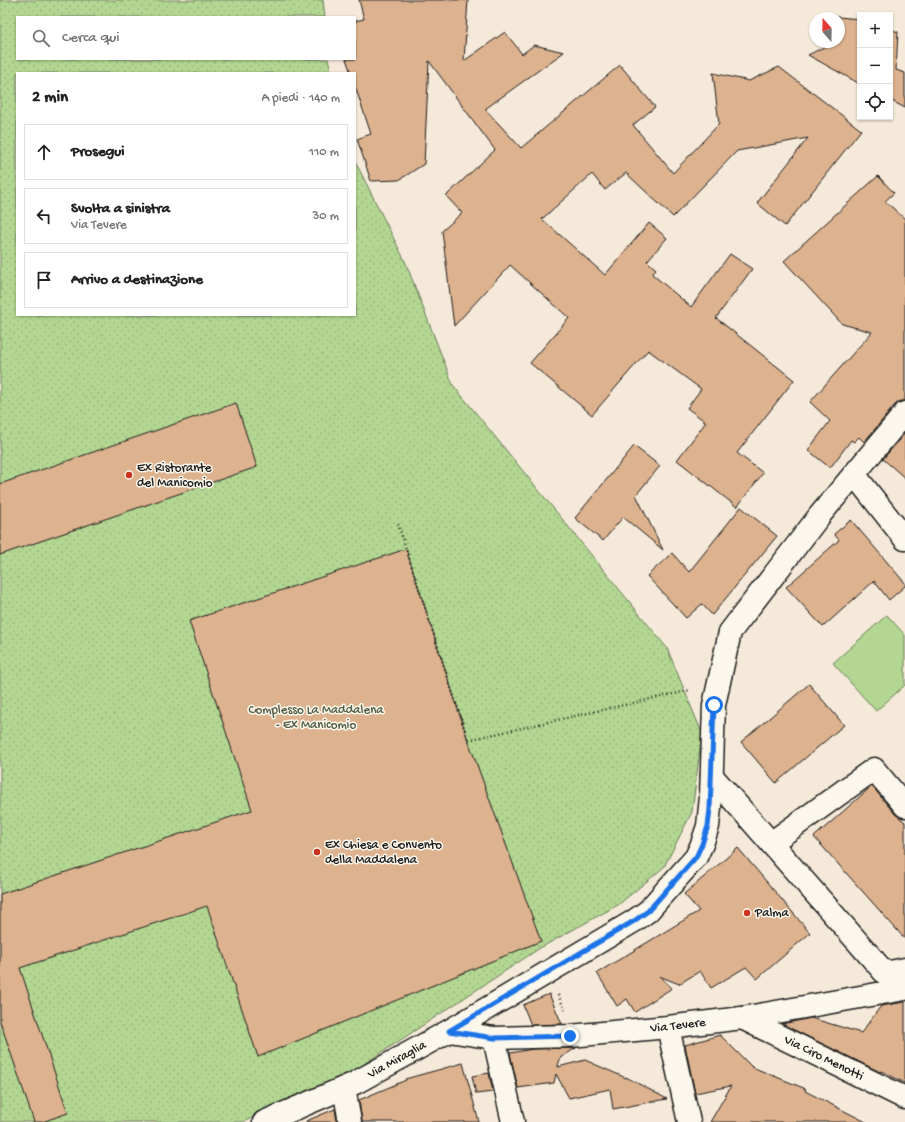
<!DOCTYPE html>
<html lang="it">
<head>
<meta charset="utf-8">
<style>
	:root { --surface:#fff; --page:#f2f2f2; --text:#222; --muted:#767676; --line:#e0e0e0 }
	body { margin:0; font-family:"Gochi Hand",sans-serif; background:var(--page); color:var(--text) }
	.controls { position:absolute; right:12px; top:12px; display:grid; overflow:hidden; border-radius:0px; box-shadow:0 1px 3px #0004 }
	.controls button { width:36px; height:36px; display:grid; place-items:center; padding:0; border:0; border-bottom:1px solid var(--line); background:var(--surface); color:var(--text); font:20px sans-serif }
	.compass { position:absolute; left:809px; top:12px; width:36px; height:36px; border-radius:50%; background:var(--surface); box-shadow:0 1px 3px #0004; rotate:340deg }
	.stop { position:absolute; width:12px; height:12px; margin:-9px; border:3px solid #1a73e8; border-radius:50%; background:#fff }
	.stop.end { background:#1a73e8; border-color:#fff; box-shadow:0 1px 4px #0008 }
	.list { margin:0; padding:0; list-style:none }
	h2 { display:flex; justify-content:space-between; align-items:center; height:52px; margin:0; padding:0 16px; font-size:17px }
	h2 small { font-size:13px; font-weight:400; color:var(--muted) }
	.list li { display:grid; grid-template-columns:26px 1fr auto; gap:12px; align-items:center; box-sizing:border-box; height:56px; margin:0 8px 8px; padding:0 8px; border:1px solid var(--line); border-radius:0px }
	.list b { display:block; font-size:15px; white-space:nowrap }
	.list p { margin:0; font-size:13px; white-space:nowrap; color:var(--muted) }
	.list em { font-size:13px; font-style:normal; color:var(--muted) }
	.icon { flex:none; width:22px; height:22px; fill:none; stroke:currentColor; stroke-width:2; stroke-linecap:round; stroke-linejoin:round }
	.map { position:relative; flex:none; width:905px; height:1122px; overflow:hidden }
	.search { position:absolute; background:var(--surface); box-shadow:0 1px 3px #0004; left:16px; top:16px; width:340px; height:44px; display:flex; align-items:center; gap:10px; box-sizing:border-box; padding:0 14px; border-radius:0px; color:var(--muted); font-size:15px }
	.panel { position:absolute; background:var(--surface); box-shadow:0 1px 3px #0004; left:16px; top:72px; width:340px; height:244px; border-radius:0px }
	.map>svg:first-child { display:block }
	.grass { fill:#b3d792; stroke:#687a57 }
	.park { fill:url(#park-dots); stroke:#687a57 }
	.building { fill:#ddb28e; stroke:#1c1c1c }
	.lines { fill:none; stroke-linecap:round; stroke-linejoin:round }
	.minor-casing { stroke:#1c1c1c; stroke-width:25 }
	.path { stroke:#1c1c1c; stroke-width:2.5; stroke-dasharray:1 3; stroke-linecap:butt }
	.minor { stroke:#fbf7ec; stroke-width:22 }
	.route { stroke:#1a73e8; stroke-width:5 }
	.poi-dot { fill:#c8321e; stroke:#fbf7ec; stroke-width:1.5 }
	.labels { text-anchor:middle; dominant-baseline:central; stroke-width:3; stroke-linejoin:round; paint-order:stroke }
	.poi-label { font-size:13px; fill:#1c1c1c; stroke:#fbf7ec; text-anchor:start }
	.park-label { font-size:13px; fill:#515d45; stroke:#fbf7ec }
	.street-label { font-size:13px; fill:#1c1c1c; stroke:#fbf7ec }
</style>
</head>
<body>
<div class="map">
<svg width="905" height="1122" viewBox="0 0 905 1122">
	<defs>
		<pattern id="park-dots" width="8" height="8" patternUnits="userSpaceOnUse"><rect width="8" height="8" fill="#b3d792"/><path d="M2 2h.1M6 6h.1" fill="none" stroke="#99b87d" stroke-width="1.8" stroke-linecap="round"/></pattern>
	</defs>
	<rect width="100%" height="100%" fill="#f5e9d9"/>
	<filter id="ink" filterUnits="userSpaceOnUse"><feTurbulence type="fractalNoise" baseFrequency=".025" numOctaves="2"/><feDisplacementMap in="SourceGraphic" scale="8" xChannelSelector="R" yChannelSelector="G"/><feConvolveMatrix kernelMatrix="1 2 1 2 8 2 1 2 1" color-interpolation-filters="sRGB"/></filter>
	<g filter="url(#ink)">
		<polygon class="grass" points="887,615 905,635 905,685 876,711 833,663"/>
		<polygon class="park" points="0,0 323,0 325,17 17,17 17,59 328,59 332,73 17,73 17,315 355,315 355,161 405,261 453,385 667,648 702,733 692,812 664,867 618,905 540,948 343,1078 243,1122 0,1122"/>
		<g class="building">
			<polygon points="359,0 468,0 464,61 505,32 522,54 534,45 564,52 485,109 521,148 620,65 655,107 633,125 673,173 719,124 713,73 749,81 779,67 861,130 785,226 757,203 808,138 737,151 673,217 626,173 605,190 592,174 542,219 605,275 649,223 667,238 647,261 656,269 652,274 691,307 730,254 752,269 716,318 794,380 737,453 763,473 737,507 677,460 706,422 687,408 701,389 648,350 592,415 530,363 569,318 510,265 454,326 442,231 462,213 446,196 495,150 429,61 424,164 399,180 371,181 357,139 371,134 355,86 355,73 351,73 346,59 355,59 355,21 364,19"/>
			<polygon points="828,16 860,19 860,84 808,55 832,43 829,42 839,42 839,18 828,18"/>
			<polygon points="890,29 898,32 896,70 905,73 905,108 890,100"/>
			<polygon points="878,176 894,193 885,201 905,219 905,401 900,401 895,405 864,442 859,437 854,442 851,440 830,468 808,450 830,421 810,402 872,332 842,324 784,261"/>
			<polygon points="236,403 257,467 0,555 0,484"/>
			<polygon points="905,433 905,478 883,459"/>
			<polygon points="634,446 660,466 636,495 663,550 623,517 603,541 575,518"/>
			<polygon points="741,507 777,536 712,615 702,604 686,618 647,576 672,553 689,572"/>
			<polygon points="851,520 905,583 905,586 889,600 874,581 823,627 786,587 839,540 834,534"/>
			<polygon points="406,549 468,740 541,941 258,1057 207,906 20,968 68,1113 42,1122 34,1122 0,1021 0,894 252,810 189,621"/>
			<polygon points="809,684 844,725 776,783 741,742"/>
			<polygon points="872,786 895,814 905,822 905,939 814,837"/>
			<polygon points="738,848 810,933 757,979 746,967 711,988 700,971 679,984 659,976 672,988 635,1012 627,999 617,1006 597,973 699,911 684,894"/>
			<polygon points="549,994 562,1024 531,1025 523,1005"/>
			<polygon points="905,1002 905,1083 881,1071 880,1072 782,1024 811,1018 861,1033 881,1006"/>
			<polygon points="720,1035 752,1067 806,1089 805,1091 866,1122 710,1122 731,1086 695,1093 685,1045"/>
			<polygon points="576,1048 560,1058 558,1067 585,1060 626,1078 626,1077 667,1099 613,1109 610,1089 569,1098 556,1074 554,1083 518,1088 510,1053 533,1049"/>
			<polygon points="463,1063 479,1122 362,1122 359,1100 406,1080 405,1079"/>
			<polygon points="489,1073 493,1092 476,1094 472,1076"/>
			<polygon points="335,1109 337,1122 306,1122 306,1121"/>
		</g>
		<g class="lines">
			<defs>
				<g id="minor">
					<polyline points="854,474 905,539"/>
					<polyline points="712,776 885,973 905,969"/>
					<polyline points="771,843 874,769 905,806"/>
					<path id="s1" d="M742,1018L905,1098"/>
					<polyline points="668,1027 689,1122"/>
					<path id="s2" d="M449,1031L494,1038L570,1036L668,1027L742,1018L905,989"/>
					<polyline points="494,1038 513,1122"/>
					<polyline points="344,1088 350,1122"/>
					<path id="s3" d="M264,1122L355,1083L449,1031L634,921L648,911L661,896L696,857L702,844L708,826L711,797L714,705L730,632L820,515L905,413"/>
				</g>
			</defs>
			<use href="#minor" class="minor-casing"/>
			<g class="path">
				<polyline points="398,524 468,740 691,690"/>
				<polyline points="558,995 565,1010"/>
			</g>
			<use href="#minor" class="minor"/>
		</g>
	</g>
	<g class="lines" filter="url(#ink)">
		<polyline class="route" points="570,1036 494,1038 449,1031 634,921 648,911 696,857 702,844 708,826 710,809 714,705"/>
	</g>
	<g class="poi-dot">
		<circle cx="129" cy="475" r="4"/>
		<circle cx="317" cy="852" r="4"/>
		<circle cx="747" cy="913" r="4"/>
	</g>
	<g class="labels">
		<g class="poi-label">
			<text x="137" y="468">Ex Ristorante<tspan x="137" dy="15">del Manicomio</tspan></text>
			<text x="325" y="845">Ex Chiesa e Convento<tspan x="325" dy="15">della Maddalena</tspan></text>
			<text x="755" y="913">Palma</text>
		</g>
		<g class="park-label">
			<text x="316" y="710">Complesso La Maddalena<tspan x="316" dy="15">- Ex Manicomio</tspan></text>
		</g>
		<g class="street-label">
			<text stroke="none"><textPath href="#s2" startOffset="230">Via Tevere</textPath></text>
			<text stroke="none"><textPath href="#s1" startOffset="91">Via Ciro Menotti</textPath></text>
			<text stroke="none"><textPath href="#s3" startOffset="147">Via Miraglia</textPath></text>
		</g>
	</g>
</svg>
<div class="controls">
<button>+</button>
<button>−</button>
<button><svg class="icon" aria-label="locate" viewBox="0 0 24 24"><circle cx="12" cy="12" r="6"/><path d="M12 2v4M12 18v4M2 12h4M18 12h4"/></svg></button>
</div>
<svg class="compass" viewBox="-18 -18 36 36"><path d="M0-13l5 13h-10z" fill="#e53935"/><path d="M0 13l5-13h-10z" fill="#767676"/></svg>
<div class="stop" style="left:714px;top:705px"></div>
<div class="stop end" style="left:570px;top:1036px"></div>
<div class="search"><svg class="icon" aria-label="search" viewBox="0 0 24 24"><circle cx="10" cy="10" r="6"/><path d="M15 15l6 6"/></svg>Cerca qui</div>
<section class="panel">
<h2>2 min<small>A piedi · 140 m</small></h2>
<ul class="list">
<li><svg class="icon" aria-label="ahead" viewBox="0 0 24 24"><path d="M12 20V5M6 11l6-6 6 6"/></svg><div><b>Prosegui</b></div><em>110 m</em></li>
<li><svg class="icon" aria-label="left" viewBox="0 0 24 24"><path d="M17 20v-9H6M10 6l-5 5 5 5"/></svg><div><b>Svolta a sinistra</b><p>Via Tevere</p></div><em>30 m</em></li>
<li><svg class="icon" aria-label="arrive" viewBox="0 0 24 24"><path d="M6 21V4h12l-3 4 3 4H6"/></svg><div><b>Arrivo a destinazione</b></div></li>
</ul>
</section>
</div>
</body>
</html>
